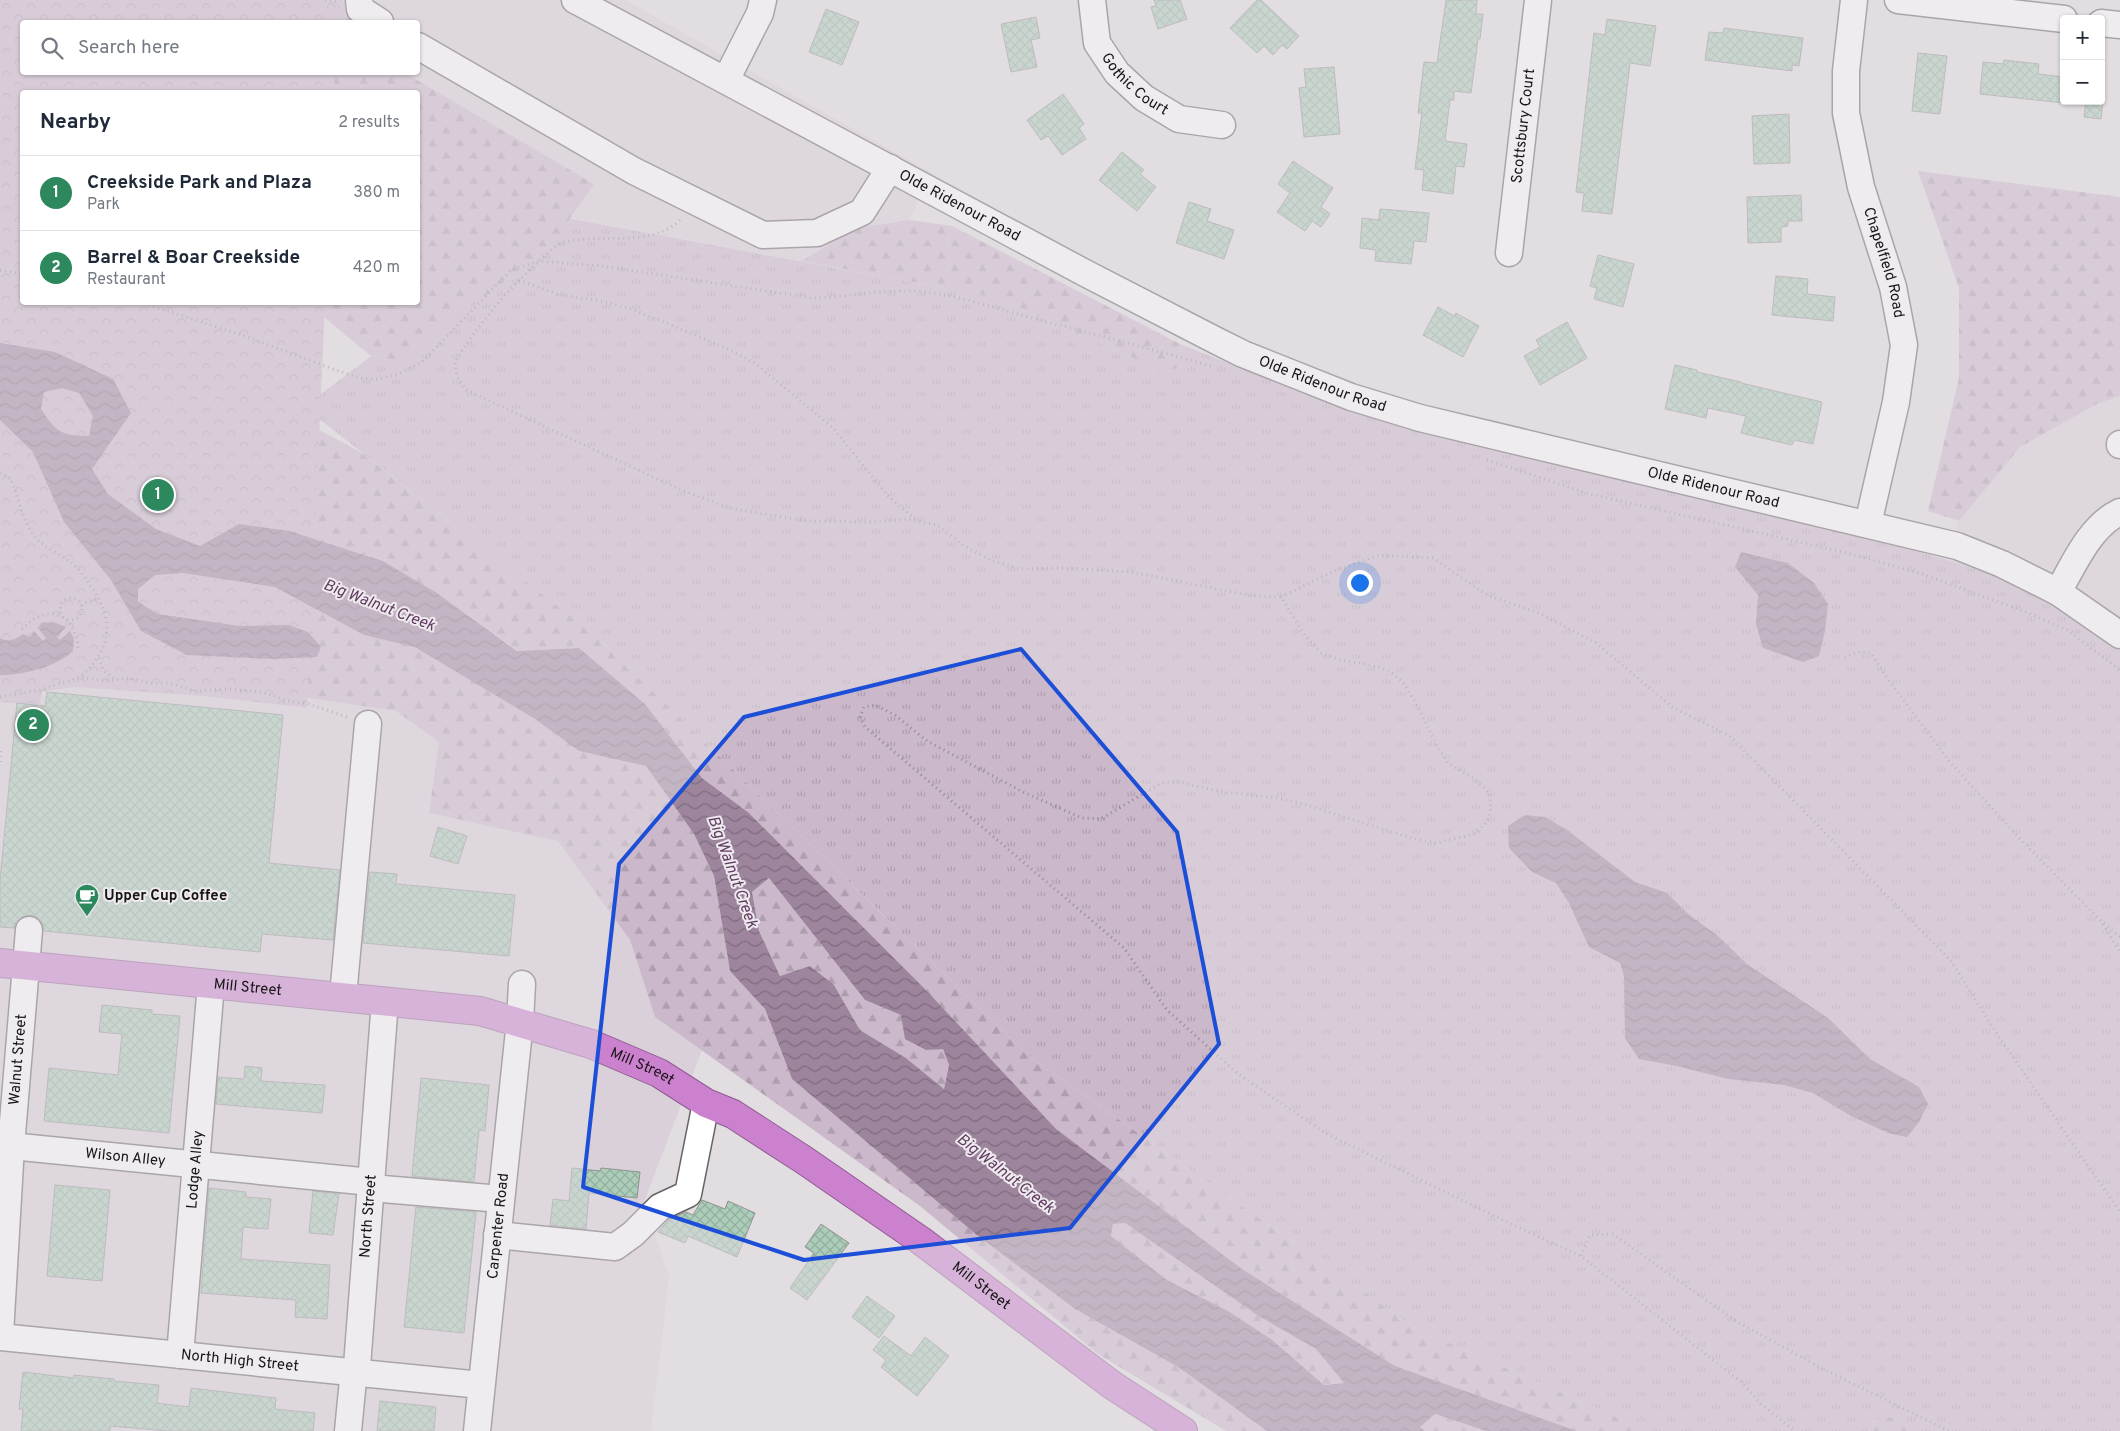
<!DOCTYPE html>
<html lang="en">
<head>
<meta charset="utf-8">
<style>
	:root { --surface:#fff; --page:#f2f2f3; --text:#1f2937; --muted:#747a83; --line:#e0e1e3; --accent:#2e885e }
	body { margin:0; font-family:Overpass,sans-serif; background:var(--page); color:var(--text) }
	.controls { position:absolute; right:15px; top:15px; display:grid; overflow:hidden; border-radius:5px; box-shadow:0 1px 4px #0004 }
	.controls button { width:45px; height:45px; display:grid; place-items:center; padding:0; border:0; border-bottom:1px solid var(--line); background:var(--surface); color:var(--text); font:25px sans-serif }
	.you { position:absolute; left:1359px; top:582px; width:18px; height:18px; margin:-12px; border:4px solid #fff; border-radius:50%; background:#1a73e8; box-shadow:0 0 0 8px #1a73e833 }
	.badge { display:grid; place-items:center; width:32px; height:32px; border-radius:50%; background:var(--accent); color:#fff; font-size:16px; font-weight:700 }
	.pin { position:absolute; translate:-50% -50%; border:2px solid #fff; box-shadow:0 1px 5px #0006 }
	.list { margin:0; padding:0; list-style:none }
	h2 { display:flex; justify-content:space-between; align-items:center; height:65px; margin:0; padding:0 20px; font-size:21px }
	h2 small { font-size:16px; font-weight:400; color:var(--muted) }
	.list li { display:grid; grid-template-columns:32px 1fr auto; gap:15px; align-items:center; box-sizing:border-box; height:75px; padding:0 20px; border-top:1px solid var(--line) }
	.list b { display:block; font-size:19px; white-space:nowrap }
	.list p { margin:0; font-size:16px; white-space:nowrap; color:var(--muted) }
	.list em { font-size:16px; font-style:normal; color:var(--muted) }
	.icon { flex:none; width:28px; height:28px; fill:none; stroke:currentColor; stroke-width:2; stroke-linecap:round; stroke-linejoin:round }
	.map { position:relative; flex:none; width:2120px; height:1431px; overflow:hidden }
	.search { position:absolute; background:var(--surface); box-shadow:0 1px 4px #0004; left:20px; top:20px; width:400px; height:55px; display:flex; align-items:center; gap:12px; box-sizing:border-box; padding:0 18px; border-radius:5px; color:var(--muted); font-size:19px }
	.panel { position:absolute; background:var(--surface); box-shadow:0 1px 4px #0004; left:20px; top:90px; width:400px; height:215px; border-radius:5px }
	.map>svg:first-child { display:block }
	.built { fill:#dad0d9 }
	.grass { fill:url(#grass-tufts) }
	.forest { fill:url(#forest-firs) }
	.park { fill:url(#park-crowns) }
	.water { fill:url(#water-waves); fill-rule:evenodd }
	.building { fill:url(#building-cross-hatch); stroke:#909491 }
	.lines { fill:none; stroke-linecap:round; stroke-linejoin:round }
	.minor-casing { stroke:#666266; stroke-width:29 }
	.highway-casing { stroke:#8d5c8f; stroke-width:30 }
	.path { stroke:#8f8c8f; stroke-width:3; stroke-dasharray:1 4; stroke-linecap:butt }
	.minor { stroke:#fff; stroke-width:26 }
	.highway { stroke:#cc81cf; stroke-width:28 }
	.marked { fill:none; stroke:#1d4ed8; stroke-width:4; stroke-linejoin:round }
	.labels { text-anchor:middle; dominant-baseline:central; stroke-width:4; stroke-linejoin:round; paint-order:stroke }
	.street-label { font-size:15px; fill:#171617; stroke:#eeeaee }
	.poi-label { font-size:15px; font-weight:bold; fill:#171617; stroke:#eeeaee; text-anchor:start }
	.water-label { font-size:16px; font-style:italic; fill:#603c61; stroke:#eeeaee }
</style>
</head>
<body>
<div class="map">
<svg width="2120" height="1431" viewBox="0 0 2120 1431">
	<defs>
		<pattern id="grass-tufts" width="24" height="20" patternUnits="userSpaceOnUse" patternTransform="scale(1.25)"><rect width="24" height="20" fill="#cbb9cb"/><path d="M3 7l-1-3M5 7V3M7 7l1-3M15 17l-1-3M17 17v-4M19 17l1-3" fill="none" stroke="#ae9eae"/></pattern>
		<pattern id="forest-firs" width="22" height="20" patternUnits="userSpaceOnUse" patternTransform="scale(1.25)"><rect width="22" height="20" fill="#cbb9cb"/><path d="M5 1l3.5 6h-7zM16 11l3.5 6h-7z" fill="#ae9eae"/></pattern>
		<pattern id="park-crowns" width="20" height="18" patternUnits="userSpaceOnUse" patternTransform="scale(1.25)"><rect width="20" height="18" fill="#cbb9cb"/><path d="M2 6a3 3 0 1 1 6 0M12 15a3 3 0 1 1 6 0" fill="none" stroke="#ae9eae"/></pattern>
		<pattern id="water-waves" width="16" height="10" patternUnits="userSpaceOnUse" patternTransform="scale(1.25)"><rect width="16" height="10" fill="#9d859d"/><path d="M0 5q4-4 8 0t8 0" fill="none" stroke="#7f6c7f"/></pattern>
		<pattern id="building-cross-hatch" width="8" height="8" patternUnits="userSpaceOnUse" patternTransform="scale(1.25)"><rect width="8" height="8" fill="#accdb9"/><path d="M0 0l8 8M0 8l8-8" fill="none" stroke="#93af9e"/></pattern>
	</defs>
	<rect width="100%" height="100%" fill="#e1dde1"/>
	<g class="built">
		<polygon points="343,0 625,0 933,174 909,220 857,228 801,261 570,218 593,184 405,73 418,72 418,22 351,22"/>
		<polygon points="2120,396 2120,646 2004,578 1939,558 1959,521 2020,447 2097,404"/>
		<polygon points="75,687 213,697 307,708 308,698 396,711 439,742 429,813 558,840 630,940 655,1017 702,1050 644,1202 669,1277 651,1430 655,1431 0,1431 0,702"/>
	</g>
	<polygon class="grass" points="556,216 993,297 1165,372 1183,366 1180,344 1313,396 1468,443 1876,538 2004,578 2105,634 2120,646 2120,1431 1917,1431 1884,1414 1869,1431 1648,1431 1415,1328 1030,1057 592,633 304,407"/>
	<g class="forest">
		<polygon points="0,0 343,0 351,22 22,22 22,72 405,73 594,184 550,247 388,370 307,303 418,302 418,92 22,92"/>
		<polygon points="1918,171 2120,197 2120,396 2097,404 2020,447 1959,521 1928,511 1959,378 1959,288"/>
		<polygon points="909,220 952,226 1180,344 1183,366 1165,372 993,297 801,261 857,228"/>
		<polygon points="0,295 274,405 362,453 592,633 1030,1057 1415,1328 1648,1431 1577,1431 1395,1366 1242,1269 1055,1129 927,991 749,813 702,778 645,704 579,648 518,651 437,593 383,561 289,531"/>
		<polygon points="275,587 364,635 415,646 535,719 579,751 646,766 694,834 714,876 730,971 765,1009 792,1079 978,1236 1075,1309 1178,1367 1267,1431 1226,1431 1098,1354 920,1206 655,1017 630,940 558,841 429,813 439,742 396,711 109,668 308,632"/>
		<polygon points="769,878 865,1000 901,1015 943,1049 949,1065 944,1089 906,1058 860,1030 834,985 810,967 780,976 759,931 752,892"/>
		<polygon points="1125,1223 1260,1317 1316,1349 1344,1383 1324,1385 1271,1339 1228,1311 1167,1280 1111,1236 1113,1224"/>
		<polygon points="1434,1414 1486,1431 1425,1431 1420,1427"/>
		<polygon points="1884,1414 1917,1431 1869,1431"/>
	</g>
	<polygon class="park" points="0,0 339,0 338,22 22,22 22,72 335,73 334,92 22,92 22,302 325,303 307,708 213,697 75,687 42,692 40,704 0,702"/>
	<g class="water">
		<path d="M0,343L55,352L113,379L131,413L92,469L108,494L156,529L200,546L239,524L289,531L383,561L437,593L517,651L579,648L645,704L702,778L749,813L927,991L1056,1129L1242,1269L1395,1366L1577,1431H1486L1435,1414L1420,1427L1425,1431H1267L1178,1367L1075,1309L978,1236L792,1079L765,1009L730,971L714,876L694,834L646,766L579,751L535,719L415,647L364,635L275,587L183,573L155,575L138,589V602L158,614L239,626L288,625L308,632L321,647L317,657L272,659L187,655L141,631L111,580L64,522L33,452L0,420ZM62,388L79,393L93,416L89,436C60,435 57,433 41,409L44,392ZM769,878L865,1000L901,1015L905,1039L926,1050L943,1049L949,1065L944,1089L906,1058L860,1030L834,985L810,966L780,976L759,931L752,892ZM1125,1223L1260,1317L1316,1349L1344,1383L1324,1385L1271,1339L1228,1311L1167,1280L1111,1236L1113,1224Z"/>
		<polygon points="1741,552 1788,563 1814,583 1828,604 1825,631 1819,656 1803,662 1763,648 1756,624 1758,595 1735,567"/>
		<path d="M53,622L66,627L57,637L60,640L70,631L74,639L73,651C56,667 23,675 0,675V638C9,643 16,639 23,634L30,637L34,631L43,641L46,638L38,628L42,623Z"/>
		<polygon points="1526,815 1545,817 1567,830 1635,882 1667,893 1687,913 1718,936 1747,964 1828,1018 1870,1059 1919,1087 1928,1104 1919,1122 1907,1137 1888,1133 1851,1116 1813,1093 1784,1085 1728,1079 1677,1066 1639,1059 1625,1038 1624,976 1620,963 1589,947 1569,903 1556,883 1532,872 1509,848 1508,826"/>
	</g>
	<g class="building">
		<polygon points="1154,0 1180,0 1187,19 1158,29 1151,7 1156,6"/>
		<polygon points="1257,0 1261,0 1299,36 1287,49 1282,45 1273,55 1264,46 1257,53 1230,28"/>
		<polygon points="1446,0 1477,0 1476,14 1483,14 1480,39 1478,39 1471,93 1454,91 1454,100 1450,100 1445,141 1467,144 1464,167 1456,166 1453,194 1422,190 1424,170 1415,169 1422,113 1418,113 1424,62 1437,63"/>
		<polygon points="826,9 859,22 842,65 809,52"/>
		<polygon points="1036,17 1040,38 1031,40 1037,67 1011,72 1001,24"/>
		<polygon points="1607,19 1656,26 1650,66 1630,63 1612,214 1582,211 1584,193 1576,192 1594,33 1605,35"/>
		<polygon points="1724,28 1803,38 1799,66 1792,65 1792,71 1705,60 1709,32 1723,33"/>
		<polygon points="1918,53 1947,56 1940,114 1912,111"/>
		<polygon points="2004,60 2039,64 2038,74 2064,77 2064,103 1980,94 1983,62 2003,64"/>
		<polygon points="1334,67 1340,134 1304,137 1299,88 1306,87 1304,69"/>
		<polygon points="1063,94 1084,124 1079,128 1086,139 1062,155 1048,136 1041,140 1027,120"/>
		<polygon points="2086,101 2103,101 2101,119 2084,117"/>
		<polygon points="1789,114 1790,163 1754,164 1752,116"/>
		<polygon points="1122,152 1144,170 1140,174 1156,187 1137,211 1099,180"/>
		<polygon points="1293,161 1333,188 1321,207 1330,214 1321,227 1312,221 1305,231 1277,212 1290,193 1278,184"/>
		<polygon points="1801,195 1802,221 1788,221 1788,226 1781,227 1781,242 1748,243 1747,197"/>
		<polygon points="1189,202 1211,209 1207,221 1234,230 1224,259 1176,243"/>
		<polygon points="1380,209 1429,213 1426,242 1414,241 1411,264 1375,261 1376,250 1360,248 1362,218 1379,220"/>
		<polygon points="1598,255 1634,264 1623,307 1594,299 1597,288 1590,286"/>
		<polygon points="1776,276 1808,279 1807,294 1835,297 1833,321 1772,315"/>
		<polygon points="1438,307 1454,316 1456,313 1479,326 1463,357 1423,335"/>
		<polygon points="1567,322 1587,358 1540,385 1524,356 1540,347 1536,340"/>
		<polygon points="1675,365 1697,370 1697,372 1741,382 1741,383 1822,402 1813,444 1794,440 1792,445 1741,433 1746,416 1708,408 1706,418 1665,409"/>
		<polygon points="47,692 283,715 269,863 340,870 333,940 262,934 260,952 44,931 42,923 37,917 31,915 22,917 16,922 14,928 0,927 0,880 17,703 45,706"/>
		<polygon points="438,827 467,836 458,864 430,856"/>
		<polygon points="370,872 397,874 396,884 515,895 509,956 363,943"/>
		<polygon points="102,1005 152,1010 152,1014 180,1016 169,1133 44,1121 49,1068 118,1075 122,1034 99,1032"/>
		<polygon points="245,1066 262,1068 261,1081 325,1085 322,1113 216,1104 218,1077 244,1079"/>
		<polygon points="421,1078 489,1085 485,1131 479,1130 474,1182 412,1176"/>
		<polygon points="572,1168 600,1171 601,1168 640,1172 637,1198 589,1193 586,1229 550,1225 553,1199 569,1201"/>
		<polygon points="55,1185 110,1190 102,1281 47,1276"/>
		<polygon points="209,1188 246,1192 246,1197 271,1199 268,1229 243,1227 241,1259 330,1265 327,1319 295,1317 296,1300 201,1293"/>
		<polygon points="313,1191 339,1194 333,1235 309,1233"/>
		<polygon points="702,1200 725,1209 728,1201 755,1213 737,1257 688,1236 685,1243 658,1232 669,1219 686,1212 693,1215"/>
		<polygon points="416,1207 476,1212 464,1333 404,1327"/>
		<polygon points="821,1224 849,1243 807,1300 790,1288 814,1253 805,1247"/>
		<polygon points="867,1296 895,1316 879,1338 852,1317"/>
		<polygon points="884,1336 911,1356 925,1337 949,1356 917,1396 881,1367 886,1360 873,1350"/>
		<polygon points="23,1372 74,1378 74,1375 114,1379 114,1381 159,1385 157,1403 189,1407 191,1388 276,1398 275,1409 315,1413 313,1431 168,1431 110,1426 110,1431 21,1431 23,1409 19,1409"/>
		<polygon points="380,1401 436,1407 434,1431 377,1431"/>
	</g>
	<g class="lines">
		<defs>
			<g id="minor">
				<polyline points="359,0 360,9 380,22"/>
				<path id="s1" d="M575,0L1085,273L1215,340L1243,354L1351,397L1420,418L1957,546L2002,564L2058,592L2120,635"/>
				<path id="s2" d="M1092,0L1097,43L1117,73L1144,98L1179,119L1222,125"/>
				<path id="s3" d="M1854,0L1846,71V113L1861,187L1893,287L1904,345L1896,402L1868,524"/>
				<polyline points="1898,0 2064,19"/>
				<polyline points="2101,23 2120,25"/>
				<polyline points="418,46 634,171 763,235 817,233 862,212 890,168"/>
				<polyline points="726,80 760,13 763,0"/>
				<path id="s4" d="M1509,253L1538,0"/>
				<polyline points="2120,444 2120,445"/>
				<path d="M2058,592C2074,564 2090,526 2120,512"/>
				<polyline points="343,996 368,724"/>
				<path id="s5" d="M0,1145L371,1182"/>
				<polyline points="371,1188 501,1199"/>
				<polyline points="497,1235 615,1247 633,1234 660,1207 688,1194 706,1103"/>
				<path id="s6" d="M0,1334L11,1146L29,930"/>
				<path id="s7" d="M0,1337L481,1385"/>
				<path id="s8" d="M180,1355L211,984"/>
				<path id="s9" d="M348,1431L353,1380L357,1366L385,1001"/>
				<path id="s10" d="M477,1431L520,1021L522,984"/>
			</g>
			<g id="highway">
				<path id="s11" d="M0,963L480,1011L591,1044L659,1073L706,1103L733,1114L804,1160L920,1240L1112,1385L1183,1431"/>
			</g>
		</defs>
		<use href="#minor" class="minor-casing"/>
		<use href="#highway" class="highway-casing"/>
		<g class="path">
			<polyline points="325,0 337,2"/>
			<path d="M680,220C650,249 599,232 562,243C556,244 549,252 544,257C509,287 480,323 455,361L457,376L466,390L679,489L729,508L807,521L872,522L907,519L937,525L964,546L993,561L1021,569L1065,568L1131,572L1253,596L1281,597L1306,637L1321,653L1340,660L1366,664L1388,670L1402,681L1415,701L1436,744L1449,764L1473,778L1489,792L1491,808L1487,822L1474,834L1437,843L1415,839L1303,804L1278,798L1223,792L1179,782L1161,783L1101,819L1082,818L1023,792L927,741L895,715L875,705L864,707L860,717L865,727L1124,948L1167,1010L1237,1073L1325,1133L1513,1225L1581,1256L1741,1382L1761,1404L1795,1431"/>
			<polyline points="0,270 22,274"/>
			<polyline points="519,280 557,294 606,302 637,311 726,348 755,363 833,428 887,495 916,520"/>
			<path d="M139,302L245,336L333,369L360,378L379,379L398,374L422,362L511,270L539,261L603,266L812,298C850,297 887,288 925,292C960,296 995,308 1029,317C1090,333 1151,349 1211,366"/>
			<polyline points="1487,460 1586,493 1847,553 1922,574 2026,612 2067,630 2120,670"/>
			<path d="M0,473L10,478C18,495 23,523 35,537C44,548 64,556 75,566C81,571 85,578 89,584C115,618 113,649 80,677"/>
			<polyline points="1281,597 1336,570 1379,555 1433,558 1485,594 1541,614 1596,643 1672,707 1730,736 1951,961 1997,1034 2120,1212"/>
			<circle cx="71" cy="609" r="11"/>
			<polyline points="81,605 99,597"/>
			<path d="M22,629C27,625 32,619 38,617C62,606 77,627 78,648"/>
			<polyline points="99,658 103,670 115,679"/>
			<polyline points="1845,658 1857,652 1871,653 1889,681 1949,761 2021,840 2101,921 2120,952"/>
			<polyline points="0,697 40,690 80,677 105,681 128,678 151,683 169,683 195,691 227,689 263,692 287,701 309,704 347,717"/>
			<polyline points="0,751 0,766"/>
			<polyline points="2104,923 2120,937"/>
			<polyline points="1581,1256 1590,1235 1613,1234 1734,1320 1821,1368 1949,1431"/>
		</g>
		<use href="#minor" class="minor"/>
		<use href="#highway" class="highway"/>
	</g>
	<path d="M0 0H2120V1431H0ZM1021,649L1177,832L1219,1044L1070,1228L804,1260L583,1187L619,864L744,717Z" fill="#e1dde1" fill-opacity=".55" fill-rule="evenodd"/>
	<path class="marked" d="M1021,649L1177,832L1219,1044L1070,1228L804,1260L583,1187L619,864L744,717Z"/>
	<defs>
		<symbol id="cafe-pin" viewBox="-11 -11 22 30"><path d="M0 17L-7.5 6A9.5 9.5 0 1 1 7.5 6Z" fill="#2e885e" stroke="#eeeaee"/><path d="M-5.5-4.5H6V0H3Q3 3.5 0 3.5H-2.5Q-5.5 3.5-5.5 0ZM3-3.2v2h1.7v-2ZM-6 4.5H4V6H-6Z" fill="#fff"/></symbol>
	</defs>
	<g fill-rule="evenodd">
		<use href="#cafe-pin" x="73" y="882" width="28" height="38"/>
	</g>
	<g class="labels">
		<g class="street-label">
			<text stroke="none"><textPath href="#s2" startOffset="100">Gothic Court</textPath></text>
			<text stroke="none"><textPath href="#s4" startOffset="128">Scottsbury Court</textPath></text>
			<text stroke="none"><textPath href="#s1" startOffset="436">Olde Ridenour Road</textPath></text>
			<text stroke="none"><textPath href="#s3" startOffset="268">Chapelfield Road</textPath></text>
			<text stroke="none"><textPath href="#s1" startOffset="841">Olde Ridenour Road</textPath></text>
			<text stroke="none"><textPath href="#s1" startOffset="1246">Olde Ridenour Road</textPath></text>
			<text stroke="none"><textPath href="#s11" startOffset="249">Mill Street</textPath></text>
			<text stroke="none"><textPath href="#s6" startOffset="275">Walnut Street</textPath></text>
			<text stroke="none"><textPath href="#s11" startOffset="654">Mill Street</textPath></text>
			<text stroke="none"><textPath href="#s5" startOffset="126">Wilson Alley</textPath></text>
			<text stroke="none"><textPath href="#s8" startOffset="186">Lodge Alley</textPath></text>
			<text stroke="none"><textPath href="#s9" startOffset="216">North Street</textPath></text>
			<text stroke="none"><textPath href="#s10" startOffset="206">Carpenter Road</textPath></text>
			<text stroke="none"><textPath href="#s11" startOffset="1059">Mill Street</textPath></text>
			<text stroke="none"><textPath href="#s7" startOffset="241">North High Street</textPath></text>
		</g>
		<g class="poi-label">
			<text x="104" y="896">Upper Cup Coffee</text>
		</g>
		<g class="water-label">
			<text transform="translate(379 606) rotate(21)">Big Walnut Creek</text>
			<text transform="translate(732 872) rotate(70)">Big Walnut Creek</text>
			<text transform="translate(1005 1174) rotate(38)">Big Walnut Creek</text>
		</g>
	</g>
</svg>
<div class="controls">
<button>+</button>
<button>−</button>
</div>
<div class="you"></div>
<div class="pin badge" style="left:158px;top:495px">1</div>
<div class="pin badge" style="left:33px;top:725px">2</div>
<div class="search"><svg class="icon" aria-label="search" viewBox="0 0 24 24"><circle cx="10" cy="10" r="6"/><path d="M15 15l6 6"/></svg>Search here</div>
<section class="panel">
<h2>Nearby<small>2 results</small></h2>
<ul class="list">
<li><span class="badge">1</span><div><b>Creekside Park and Plaza</b><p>Park</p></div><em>380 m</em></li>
<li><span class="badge">2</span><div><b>Barrel &amp; Boar Creekside</b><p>Restaurant</p></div><em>420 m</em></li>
</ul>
</section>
</div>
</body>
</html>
